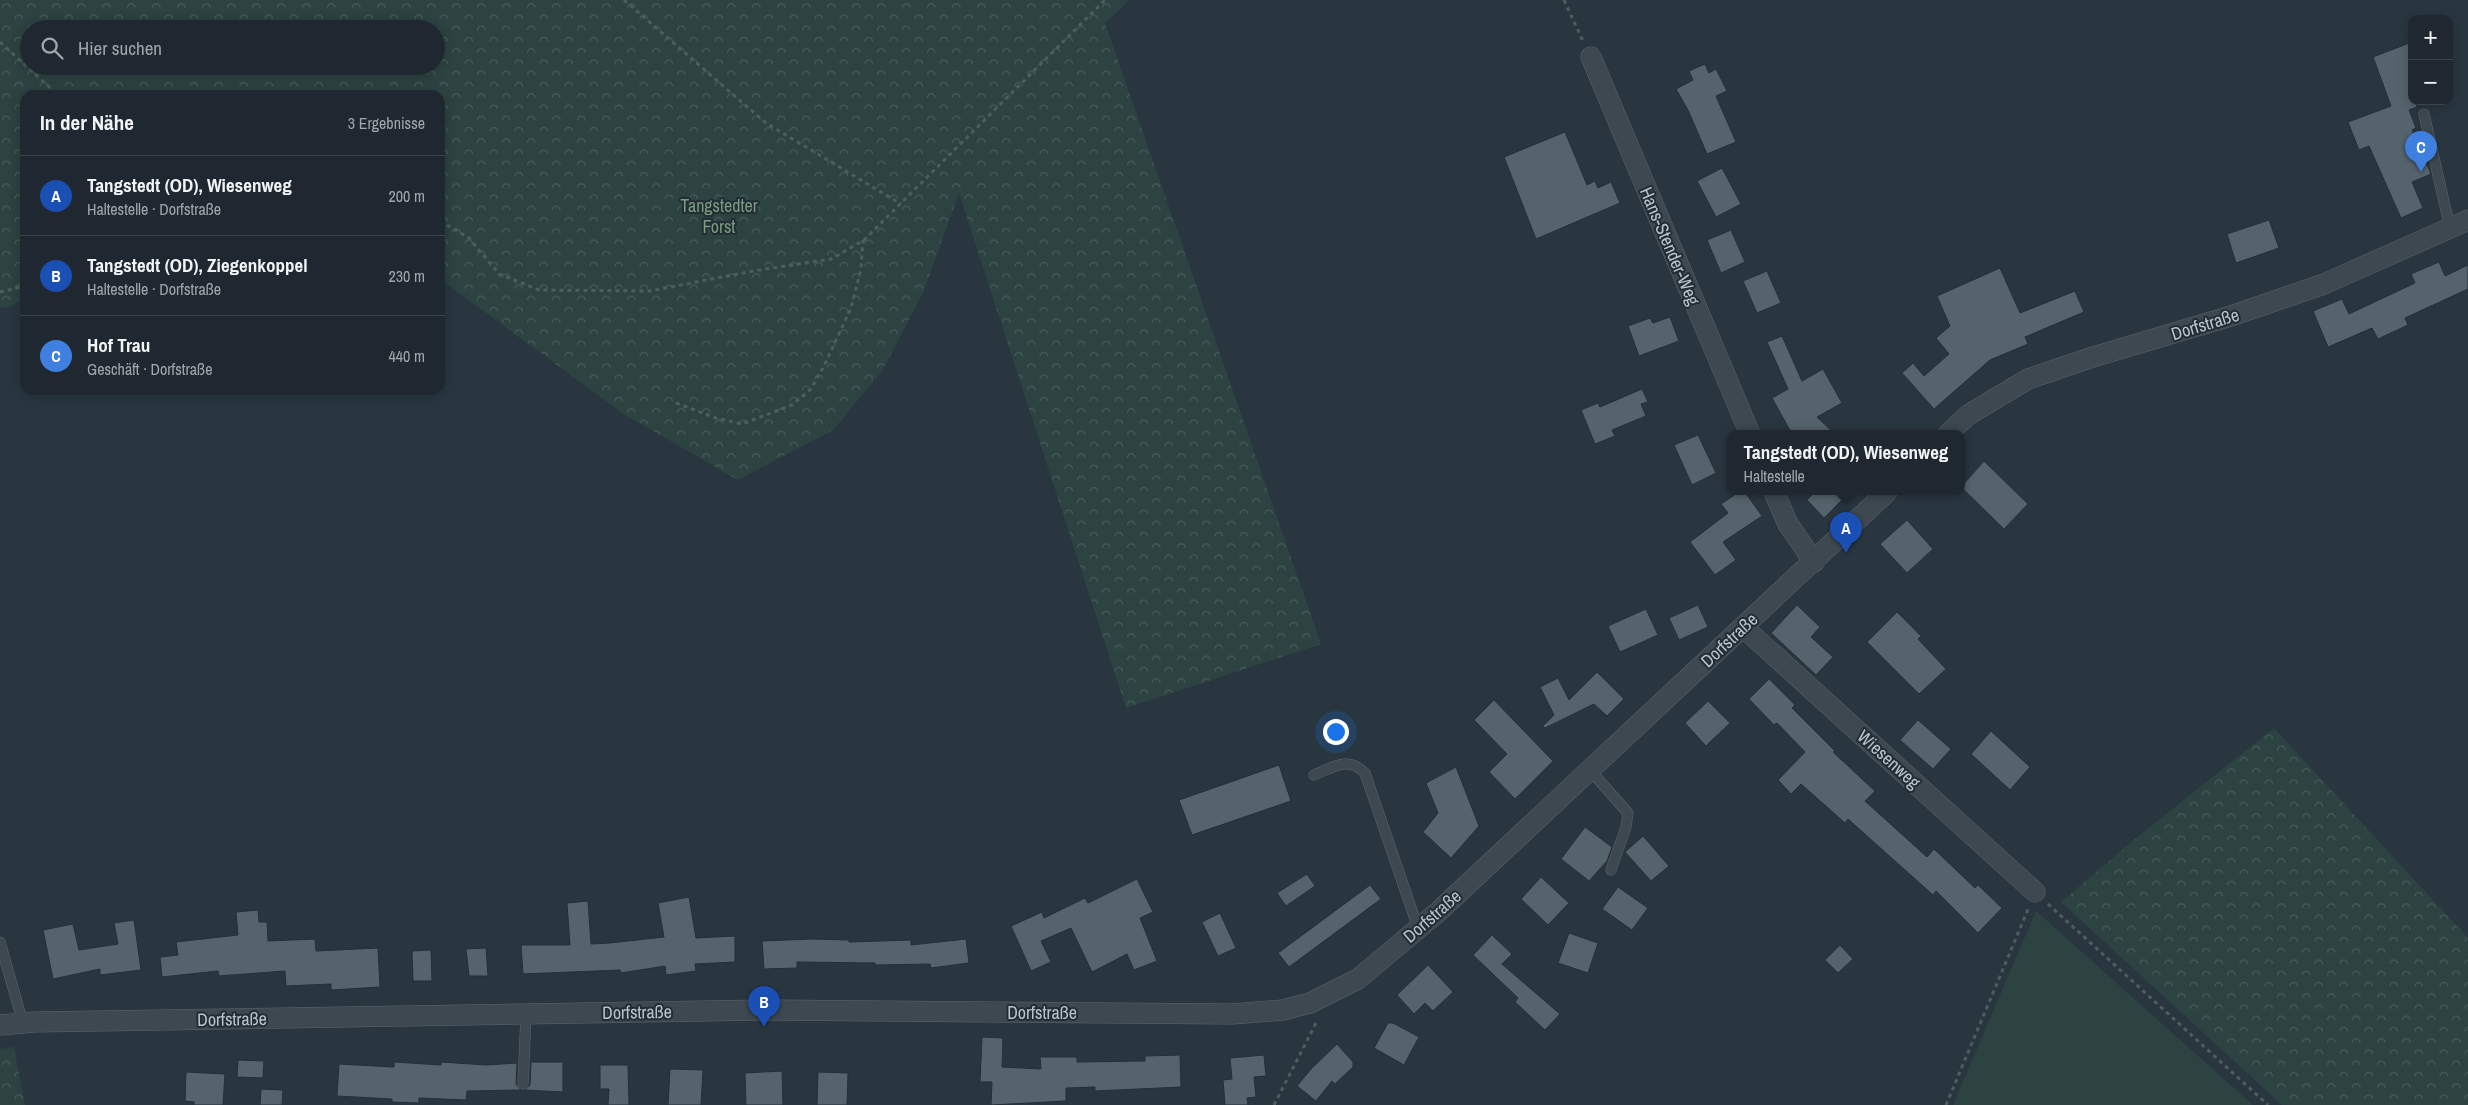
<!DOCTYPE html>
<html lang="de">
<head>
<meta charset="utf-8">
<style>
	:root { --surface:#1f2830; --page:#273038; --text:#f1f3f6; --muted:#a1a6ab; --line:#3c444c; --accent:#9ac8ef }
	body { margin:0; font-family:"Archivo Narrow",sans-serif; background:var(--page); color:var(--text) }
	.controls { position:absolute; right:15px; top:15px; display:grid; overflow:hidden; border-radius:10px; box-shadow:0 2px 12px #0003 }
	.controls button { width:45px; height:45px; display:grid; place-items:center; padding:0; border:0; border-bottom:1px solid var(--line); background:var(--surface); color:var(--text); font:25px sans-serif }
	.you { position:absolute; left:1335px; top:731px; width:18px; height:18px; margin:-12px; border:4px solid #fff; border-radius:50%; background:#1a73e8; box-shadow:0 0 0 8px #1a73e833 }
	.badge { display:grid; place-items:center; width:32px; height:32px; border-radius:50%; background:var(--accent); color:#fff; font-size:16px; font-weight:700 }
	.pin { position:absolute; translate:-50% -41px; filter:drop-shadow(0 1px 2px #0008) }
	.pin::after { content:''; position:absolute; top:26px; width:18px; height:15px; background:inherit; clip-path:polygon(0 0,100% 0,50% 100%) }
	.popup { position:absolute; left:1727px; top:430px; width:238px; height:65px; box-sizing:border-box; display:grid; place-content:center; border-radius:10px; background:var(--surface); filter:drop-shadow(0 1px 4px #0005); font-size:16px; white-space:nowrap; color:var(--muted) }
	.popup b { font-size:19px; color:var(--text) }
	.popup::after { content:''; position:absolute; left:50%; top:100%; margin-left:-10px; border:10px solid transparent; border-top-color:var(--surface) }
	.list { margin:0; padding:0; list-style:none }
	h2 { display:flex; justify-content:space-between; align-items:center; height:65px; margin:0; padding:0 20px; font-size:21px }
	h2 small { font-size:16px; font-weight:400; color:var(--muted) }
	.list li { display:grid; grid-template-columns:32px 1fr auto; gap:15px; align-items:center; box-sizing:border-box; height:80px; padding:0 20px; border-top:1px solid var(--line) }
	.list b { display:block; font-size:19px; white-space:nowrap }
	.list p { margin:0; font-size:16px; white-space:nowrap; color:var(--muted) }
	.list em { font-size:16px; font-style:normal; color:var(--muted) }
	.icon { flex:none; width:28px; height:28px; fill:none; stroke:currentColor; stroke-width:2; stroke-linecap:round; stroke-linejoin:round }
	.map { position:relative; flex:none; width:2468px; height:1105px; overflow:hidden }
	.search { position:absolute; background:var(--surface); box-shadow:0 2px 12px #0003; left:20px; top:20px; width:425px; height:55px; display:flex; align-items:center; gap:12px; box-sizing:border-box; padding:0 18px; border-radius:28px; color:var(--muted); font-size:19px }
	.panel { position:absolute; background:var(--surface); box-shadow:0 2px 12px #0003; left:20px; top:90px; width:425px; height:305px; border-radius:15px }
	.map>svg:first-child { display:block }
	.grass { fill:#2c4341 }
	.forest { fill:url(#forest-crowns); fill-rule:evenodd }
	.building { fill:#55636c; stroke:#242f37 }
	.lines { fill:none; stroke-linecap:round; stroke-linejoin:round }
	.lane-casing { stroke:#5b666d; stroke-width:11 }
	.street-casing { stroke:#5b666d; stroke-width:21 }
	.path { stroke:#4b5f5e; stroke-width:3; stroke-dasharray:4 4; stroke-linecap:butt }
	.lane { stroke:#3d4850; stroke-width:10 }
	.street { stroke:#3d4850; stroke-width:20 }
	.labels { text-anchor:middle; dominant-baseline:central; stroke-width:4; stroke-linejoin:round; paint-order:stroke }
	.park-label { font-size:18px; fill:#7a9e7d; stroke:#222d35 }
	.street-label { font-size:18px; fill:#bac3ca; stroke:#222d35 }
</style>
</head>
<body>
<div class="map">
<svg width="2468" height="1105" viewBox="0 0 2468 1105">
	<defs>
		<pattern id="forest-crowns" width="20" height="18" patternUnits="userSpaceOnUse" patternTransform="scale(1.25)"><rect width="20" height="18" fill="#2c4341"/><path d="M2 6a3 3 0 1 1 6 0M12 15a3 3 0 1 1 6 0" fill="none" stroke="#485c5b"/></pattern>
	</defs>
	<rect width="100%" height="100%" fill="#293640"/>
	<polygon class="grass" points="2036,911 2253,1105 1953,1105"/>
	<g class="forest">
		<path d="M0,0H1130L1105,23L1321,644L1126,708L959,193L924,291L882,371L833,430L738,480L624,414L440,279V95H25V299L9,307L0,308ZM29,29H436V66H29Z"/>
		<polygon points="2274,728 2468,938 2468,1105 2282,1105 2061,902 2135,839"/>
		<polygon points="14,1047 25,1105 0,1105 0,1049"/>
	</g>
	<g class="building">
		<polygon points="2412,42 2412,101 2415,101 2417,107 2409,110 2416,128 2412,130 2431,174 2412,182 2423,208 2401,218 2369,146 2359,150 2348,122 2391,106 2373,57"/>
		<polygon points="1705,64 1709,73 1716,69 1727,91 1716,96 1736,142 1707,154 1688,110 1676,89 1693,80 1689,71"/>
		<polygon points="1565,132 1587,185 1595,181 1598,188 1611,182 1620,203 1536,239 1504,157"/>
		<polygon points="1722,168 1741,204 1716,217 1697,181"/>
		<polygon points="2269,220 2279,248 2236,263 2227,234"/>
		<polygon points="1731,230 1745,262 1721,273 1707,240"/>
		<polygon points="2439,262 2445,276 2468,265 2468,289 2405,318 2408,325 2378,339 2372,328 2328,347 2313,311 2342,299 2349,314 2415,283 2411,274"/>
		<polygon points="2000,268 2020,313 2075,291 2084,312 2025,337 2028,344 1990,360 1934,409 1902,373 1913,363 1924,376 1949,354 1936,338 1950,326 1937,296"/>
		<polygon points="1767,271 1781,303 1757,313 1743,281"/>
		<polygon points="1670,317 1679,341 1639,356 1628,326 1650,318 1653,323"/>
		<polygon points="1782,336 1802,381 1823,369 1842,403 1817,417 1835,434 1808,434 1806,431 1792,434 1772,398 1788,389 1767,342"/>
		<polygon points="1642,389 1648,402 1641,404 1646,416 1612,430 1615,436 1595,444 1581,410 1598,403 1600,407"/>
		<polygon points="1698,435 1716,473 1692,485 1674,445"/>
		<polygon points="1984,461 2028,504 2004,529 1961,487"/>
		<polygon points="1739,492 1745,492 1762,516 1723,542 1736,560 1715,575 1690,542 1728,513 1721,504"/>
		<polygon points="1815,492 1850,492 1824,518 1807,500"/>
		<polygon points="1907,520 1933,549 1907,573 1880,544"/>
		<polygon points="1698,605 1708,627 1679,640 1669,618"/>
		<polygon points="1797,605 1820,627 1811,637 1833,657 1816,675 1771,633"/>
		<polygon points="1646,609 1658,635 1620,652 1608,626"/>
		<polygon points="1897,612 1921,636 1918,639 1946,669 1919,694 1867,642"/>
		<polygon points="1597,672 1624,699 1607,716 1594,704 1545,728 1543,726 1554,715 1540,687 1558,678 1569,700"/>
		<polygon points="1769,679 1795,705 1792,708 1835,751 1833,752 1875,791 1865,801 1927,857 1934,849 1975,888 1978,885 2002,908 1978,933 1936,891 1933,895 1848,819 1845,823 1801,784 1791,794 1778,780 1805,752 1777,723 1774,725 1749,699"/>
		<polygon points="1494,700 1553,761 1515,799 1489,772 1507,754 1474,720"/>
		<polygon points="1708,701 1730,723 1706,746 1685,723"/>
		<polygon points="1918,720 1951,749 1933,769 1900,740"/>
		<polygon points="1991,731 2030,767 2010,790 1971,754"/>
		<polygon points="1279,765 1291,801 1192,835 1179,800"/>
		<polygon points="1456,767 1479,826 1451,858 1423,832 1438,813 1426,783"/>
		<polygon points="1585,827 1612,847 1607,861 1589,881 1561,859"/>
		<polygon points="1643,836 1669,866 1651,881 1625,852"/>
		<polygon points="1307,874 1315,886 1286,906 1277,893"/>
		<polygon points="1541,877 1569,903 1548,925 1521,899"/>
		<polygon points="1137,879 1153,912 1140,918 1157,961 1134,970 1127,954 1092,972 1071,928 1041,941 1051,962 1031,971 1011,926 1042,912 1044,918 1085,898 1088,903"/>
		<polygon points="1370,885 1381,899 1289,967 1278,953"/>
		<polygon points="1618,887 1648,908 1632,930 1602,909"/>
		<polygon points="689,897 696,938 735,936 735,962 695,964 696,971 666,975 665,966 621,973 620,970 523,974 521,945 570,945 567,903 588,901 591,944 610,943 664,937 658,903"/>
		<polygon points="258,910 259,922 267,922 268,941 315,939 316,951 378,948 380,987 331,990 331,984 286,986 285,971 219,976 218,971 162,977 160,957 178,955 176,942 238,935 236,912"/>
		<polygon points="1220,913 1236,948 1218,956 1202,922"/>
		<polygon points="134,920 141,970 100,975 100,969 53,979 43,930 73,924 79,950 118,944 114,923"/>
		<polygon points="1569,933 1598,943 1588,973 1558,963"/>
		<polygon points="1492,935 1512,954 1502,964 1560,1014 1545,1030 1515,1002 1518,998 1473,955"/>
		<polygon points="812,939 849,940 849,942 911,940 911,945 966,939 969,963 931,968 930,964 875,965 875,963 797,962 797,968 764,969 762,941"/>
		<polygon points="1840,945 1853,959 1838,973 1825,960"/>
		<polygon points="486,948 488,976 469,976 466,949"/>
		<polygon points="431,950 432,981 413,981 412,951"/>
		<polygon points="1428,965 1453,992 1433,1011 1425,1003 1414,1014 1397,995"/>
		<polygon points="1388,1023 1393,1023 1419,1037 1404,1065 1374,1048"/>
		<polygon points="982,1037 1003,1038 1002,1067 1041,1069 1040,1057 1077,1057 1077,1062 1145,1061 1145,1056 1180,1055 1181,1087 1095,1091 1095,1087 1066,1088 1066,1101 991,1105 992,1082 980,1082"/>
		<polygon points="1337,1044 1353,1062 1353,1067 1335,1084 1332,1081 1316,1101 1297,1086 1311,1069"/>
		<polygon points="1264,1055 1266,1076 1254,1077 1256,1097 1247,1098 1248,1105 1225,1105 1223,1080 1232,1079 1230,1058"/>
		<polygon points="238,1060 264,1061 263,1078 237,1077"/>
		<polygon points="394,1062 441,1065 441,1062 486,1065 517,1063 516,1084 521,1090 467,1091 466,1100 419,1098 419,1103 392,1102 392,1099 337,1096 339,1064 394,1067"/>
		<polygon points="531,1062 563,1062 563,1092 525,1090 530,1085"/>
		<polygon points="600,1065 628,1065 629,1105 608,1105 609,1089 600,1089"/>
		<polygon points="670,1069 703,1070 701,1105 668,1105"/>
		<polygon points="782,1071 783,1105 746,1105 745,1073"/>
		<polygon points="186,1072 225,1074 223,1105 194,1105 194,1102 185,1101"/>
		<polygon points="818,1072 848,1073 847,1105 817,1105"/>
		<polygon points="261,1089 283,1090 282,1105 260,1105"/>
	</g>
	<g class="lines">
		<defs>
			<g id="lane">
				<polyline points="2424,114 2450,228"/>
				<polyline points="1590,770 1628,813 1626,827 1611,870"/>
				<path d="M1314,775C1334,767 1347,756 1365,773L1418,928"/>
				<polyline points="0,942 23,1023"/>
				<polyline points="523,1084 526,1015"/>
			</g>
			<g id="street">
				<polyline points="1591,57 1750,434"/>
				<polyline points="1948,434 1968,415 2028,379 2093,357 2231,316 2324,284 2468,220"/>
				<polyline points="1774,492 1788,524 1814,562"/>
				<polyline points="1743,627 2035,892"/>
				<polyline points="0,1025 35,1022 769,1010 1232,1014 1283,1010 1310,1003 1358,979 1439,911 1887,492"/>
			</g>
		</defs>
		<use href="#lane" class="lane-casing"/>
		<use href="#street" class="street-casing"/>
		<g class="path">
			<polyline points="624,0 766,123 901,204"/>
			<polyline points="1564,0 1583,41"/>
			<polyline points="0,42 58,95"/>
			<polyline points="440,221 469,238 499,274 539,290 650,291 753,271 831,259 864,240 1105,0"/>
			<polyline points="0,292 25,286"/>
			<polyline points="676,403 716,418 742,424 792,405 811,389 824,366 851,308 861,269 863,240"/>
			<polyline points="2048,904 2268,1105"/>
			<polyline points="1274,1105 1317,1021"/>
			<polyline points="1946,1105 2029,907"/>
		</g>
		<use href="#lane" class="lane"/>
		<use href="#street" class="street"/>
	</g>
	<g class="labels">
		<g class="park-label">
			<text x="719" y="205">Tangstedter<tspan x="719" dy="21">Forst</tspan></text>
		</g>
		<g class="street-label">
			<text transform="translate(1670 246) rotate(67)">Hans-Stender-Weg</text>
			<text transform="translate(2205 324) rotate(-17)">Dorfstraße</text>
			<text transform="translate(1729 640) rotate(-43)">Dorfstraße</text>
			<text transform="translate(1889 759) rotate(42)">Wiesenweg</text>
			<text transform="translate(1432 916) rotate(-41)">Dorfstraße</text>
			<text transform="translate(637 1012) rotate(-1)">Dorfstraße</text>
			<text x="1042" y="1012">Dorfstraße</text>
			<text transform="translate(232 1019) rotate(-1)">Dorfstraße</text>
		</g>
	</g>
</svg>
<div class="controls">
<button>+</button>
<button>−</button>
</div>
<div class="you"></div>
<div class="pin badge" style="left:1846px;top:553px;background:#1a4fb4">A</div>
<div class="popup"><b>Tangstedt (OD), Wiesenweg</b>Haltestelle</div>
<div class="pin badge" style="left:764px;top:1027px;background:#1a4fb4">B</div>
<div class="pin badge" style="left:2421px;top:172px;background:#3f7fe0">C</div>
<div class="search"><svg class="icon" aria-label="search" viewBox="0 0 24 24"><circle cx="10" cy="10" r="6"/><path d="M15 15l6 6"/></svg>Hier suchen</div>
<section class="panel">
<h2>In der Nähe<small>3 Ergebnisse</small></h2>
<ul class="list">
<li><span class="badge" style="background:#1a4fb4">A</span><div><b>Tangstedt (OD), Wiesenweg</b><p>Haltestelle · Dorfstraße</p></div><em>200 m</em></li>
<li><span class="badge" style="background:#1a4fb4">B</span><div><b>Tangstedt (OD), Ziegenkoppel</b><p>Haltestelle · Dorfstraße</p></div><em>230 m</em></li>
<li><span class="badge" style="background:#3f7fe0">C</span><div><b>Hof Trau</b><p>Geschäft · Dorfstraße</p></div><em>440 m</em></li>
</ul>
</section>
</div>
</body>
</html>
